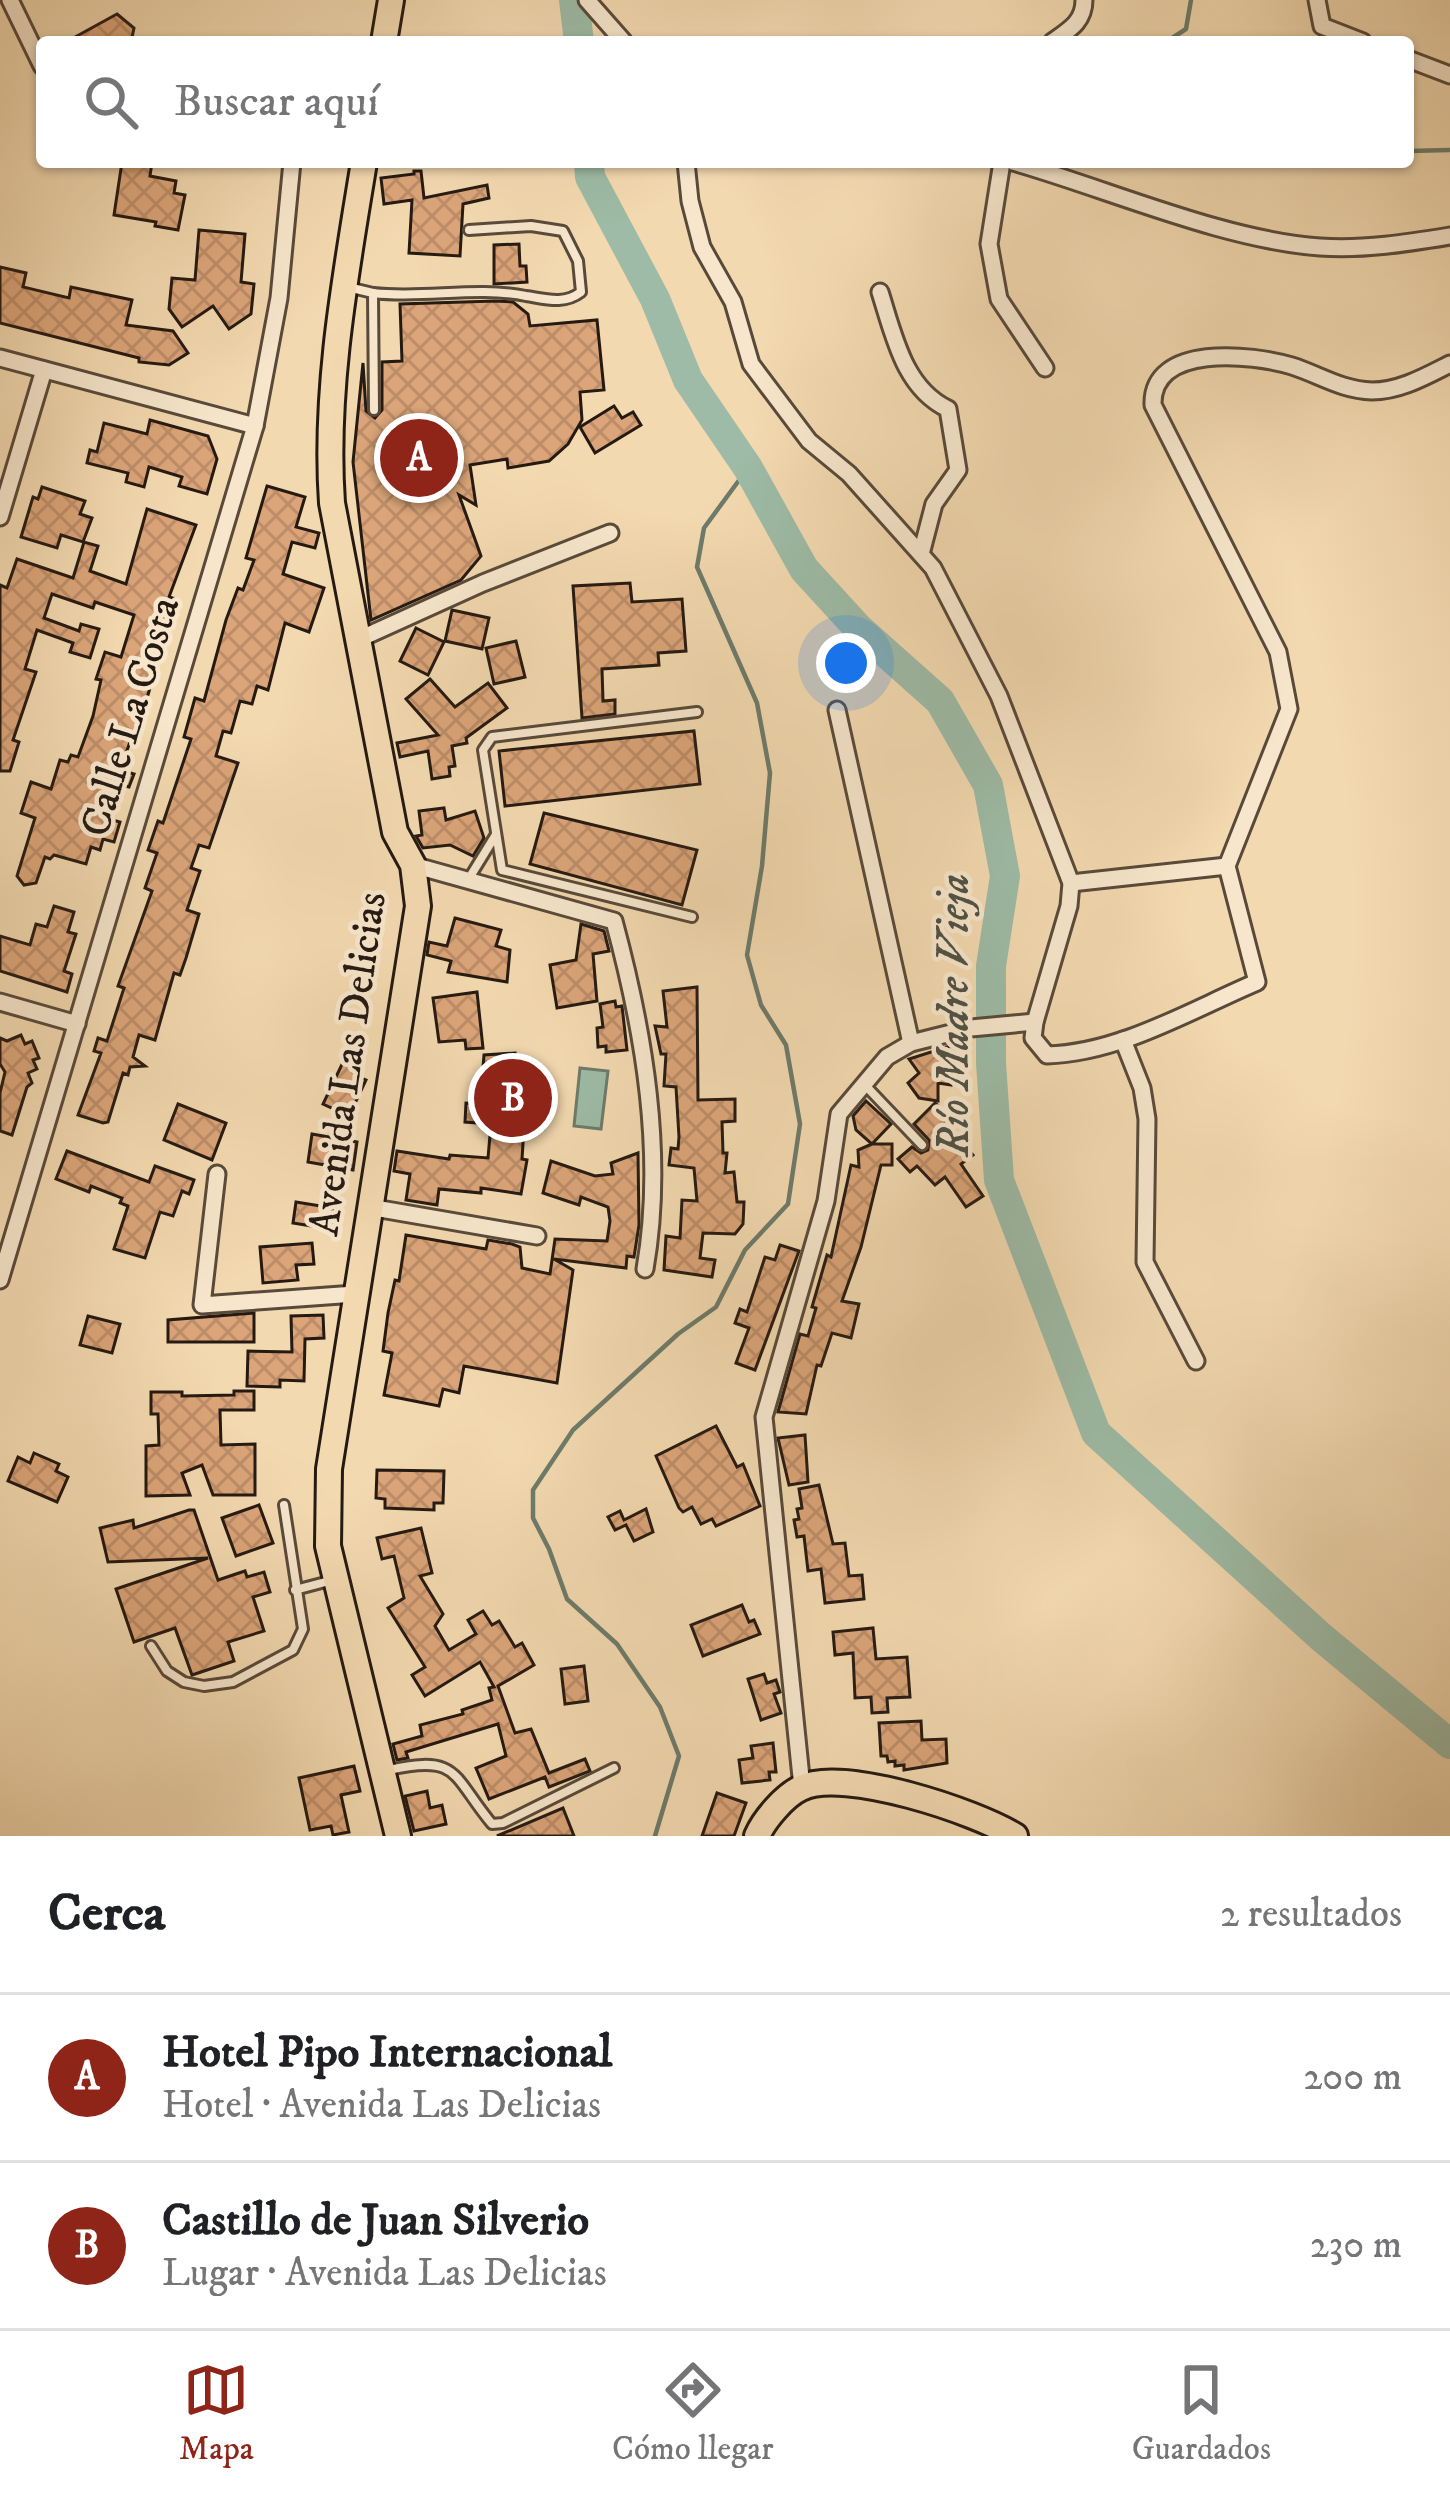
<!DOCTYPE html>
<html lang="es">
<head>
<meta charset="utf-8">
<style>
	:root { --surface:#fff; --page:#f6f6f6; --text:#202124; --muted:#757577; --line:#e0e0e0; --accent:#8f2418 }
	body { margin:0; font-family:"IM FELL DW Pica",serif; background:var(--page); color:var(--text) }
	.you { position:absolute; left:846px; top:663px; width:42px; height:42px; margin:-30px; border:9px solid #fff; border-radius:50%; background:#1a73e8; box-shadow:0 0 0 18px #1a73e833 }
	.badge { display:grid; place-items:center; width:78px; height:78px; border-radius:50%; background:var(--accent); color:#fff; font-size:39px; font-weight:700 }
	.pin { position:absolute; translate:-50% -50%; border:6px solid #fff; box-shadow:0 3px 12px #0006 }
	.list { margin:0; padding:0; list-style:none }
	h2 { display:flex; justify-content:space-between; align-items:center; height:156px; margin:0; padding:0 48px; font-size:51px }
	h2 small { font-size:39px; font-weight:400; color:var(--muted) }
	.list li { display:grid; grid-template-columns:78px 1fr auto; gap:36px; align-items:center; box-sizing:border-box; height:168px; padding:0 48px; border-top:3px solid var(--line) }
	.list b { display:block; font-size:45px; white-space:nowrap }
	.list p { margin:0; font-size:39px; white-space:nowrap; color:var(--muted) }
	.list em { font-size:39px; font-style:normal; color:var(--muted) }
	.icon { flex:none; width:66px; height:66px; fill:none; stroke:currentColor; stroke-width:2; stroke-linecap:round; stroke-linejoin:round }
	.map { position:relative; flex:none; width:1450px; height:1836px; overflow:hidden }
	.search { position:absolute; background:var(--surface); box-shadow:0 3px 9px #0004; left:36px; right:36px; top:36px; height:132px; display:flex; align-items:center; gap:30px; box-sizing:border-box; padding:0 42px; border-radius:12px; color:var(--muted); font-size:45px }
	.sheet { height:492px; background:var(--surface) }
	nav { display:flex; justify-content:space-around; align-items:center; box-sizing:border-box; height:168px; border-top:3px solid var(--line); background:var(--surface); font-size:33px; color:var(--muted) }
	nav a { display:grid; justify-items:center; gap:6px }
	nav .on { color:var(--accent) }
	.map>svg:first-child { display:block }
	.water { fill:#9dbba6; stroke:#6d7b6b; stroke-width:3 }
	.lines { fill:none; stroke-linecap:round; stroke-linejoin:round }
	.stream { stroke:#6d7b6b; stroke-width:4.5 }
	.river { stroke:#9dbba6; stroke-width:30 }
	.building { fill:url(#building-cross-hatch); stroke:#251a12; stroke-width:3 }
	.service-casing { stroke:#584a3a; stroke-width:14 }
	.minor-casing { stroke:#584a3a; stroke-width:21 }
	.primary-casing { stroke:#251a12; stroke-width:30 }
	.service { stroke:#f7e6cc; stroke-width:8 }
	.minor { stroke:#f7e6cc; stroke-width:15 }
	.primary { stroke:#f3d9b0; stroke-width:24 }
	.labels { text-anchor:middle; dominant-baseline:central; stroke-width:9; stroke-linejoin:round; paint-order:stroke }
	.street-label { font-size:42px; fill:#251a12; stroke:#f7e6cc }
	.water-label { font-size:45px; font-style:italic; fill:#4f5246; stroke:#f7e6cc }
</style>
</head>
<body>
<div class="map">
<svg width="1450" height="1836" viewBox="0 0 1450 1836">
	<defs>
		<pattern id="building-cross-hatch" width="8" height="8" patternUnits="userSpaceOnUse" patternTransform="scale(3)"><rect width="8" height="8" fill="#dba579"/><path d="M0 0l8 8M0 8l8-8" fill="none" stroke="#bc8d68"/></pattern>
	</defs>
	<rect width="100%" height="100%" fill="#f3d9b0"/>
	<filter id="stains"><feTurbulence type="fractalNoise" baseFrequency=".00167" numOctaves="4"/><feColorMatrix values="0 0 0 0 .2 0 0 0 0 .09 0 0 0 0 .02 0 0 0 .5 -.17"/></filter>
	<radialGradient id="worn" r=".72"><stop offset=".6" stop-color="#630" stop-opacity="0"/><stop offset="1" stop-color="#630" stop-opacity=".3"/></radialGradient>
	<polygon class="water" points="580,1068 608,1071 601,1129 574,1126"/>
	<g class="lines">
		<g class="stream">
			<polyline points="1166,42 1186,29 1191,0"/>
			<polyline points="1408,151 1450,150"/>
			<polyline points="655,1836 679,1756 660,1707 617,1644 567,1599 549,1549 533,1518 533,1490 573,1430 678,1334 716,1307 745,1250 788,1204 800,1124 786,1045 761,1005 747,955 762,866 770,773 757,703 697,567 704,528 748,468"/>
		</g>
		<g class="river">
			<polyline points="574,0 579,42"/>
			<polyline points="589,162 590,177 655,299 688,380 748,468 804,569 858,628 940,701 988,785 1005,876 991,966 991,1063 999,1180 1096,1433 1321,1637 1450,1744"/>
		</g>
	</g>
	<g class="building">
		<polygon points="117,14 134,28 131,42 66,42"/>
		<polygon points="122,162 152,162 150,176 176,181 174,193 185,195 178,230 155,226 156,222 114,215"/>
		<polygon points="414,171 421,171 424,198 487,185 489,198 463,204 460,256 409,253 412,200 384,204 381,178 414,174"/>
		<polygon points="199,230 245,234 241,282 254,284 251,314 229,329 213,306 182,327 169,309 172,278 195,280"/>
		<polygon points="519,244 520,266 526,266 527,282 494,284 494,245"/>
		<polygon points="0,267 26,273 23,287 69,298 71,287 132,300 126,325 173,331 188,353 169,365 139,362 139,358 0,323"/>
		<polygon points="495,301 513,302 528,314 530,326 597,320 604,390 580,392 582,420 568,444 549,461 508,468 507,459 470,465 476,505 459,495 481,556 461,580 371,620 353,462 363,363 366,411 375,418 382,410 382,362 402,361 400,304"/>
		<polygon points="614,406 622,418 633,412 641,425 595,453 580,427"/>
		<polygon points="150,420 208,436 217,459 207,494 179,486 182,477 149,467 144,487 126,482 128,473 87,463 90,450 97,452 104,423 147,434"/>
		<polygon points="267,486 305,497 296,527 319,533 315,548 292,542 283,574 324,588 309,632 285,623 268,690 257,686 252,704 240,701 231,733 223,731 216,756 238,763 209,848 199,845 191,868 200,871 187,910 199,914 186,958 180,975 174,973 155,1040 139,1035 133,1057 145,1066 130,1067 128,1075 123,1073 108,1122 103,1123 78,1115 101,1053 94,1051 98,1038 107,1041 124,988 118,986 152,891 145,888 157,853 148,850 158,821 163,823 191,739 184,737 195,698 204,701 226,620 238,588 243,590 254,560 246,558"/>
		<polygon points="42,487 85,501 80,514 92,518 83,542 61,535 57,548 21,537 33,497 38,499"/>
		<polygon points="147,509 196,525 169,597 176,599 138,729 135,728 120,770 134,774 129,787 120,785 109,819 120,822 114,842 103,839 100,850 91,847 86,864 54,855 50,859 45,857 36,883 24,885 17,876 35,818 21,813 31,782 51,789 60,760 68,762 71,755 78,757 93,716 101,680 96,679 105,652 121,657 134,615 95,602 93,608 52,594 44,618 79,631 81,624 99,629 90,658 70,652 73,643 37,630 25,669 36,672 13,740 19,742 10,771 0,771 0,585 7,588 17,559 73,578 84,542 98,546 90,571 126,584"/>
		<polygon points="630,583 632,602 682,599 686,651 658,653 659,665 602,669 603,701 615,700 615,714 582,718 573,586"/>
		<polygon points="452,610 489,618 482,649 445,641"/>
		<polygon points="416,628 444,642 428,675 400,661"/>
		<polygon points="516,641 525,677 494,684 486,648"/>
		<polygon points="430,679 455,707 488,683 507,708 466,738 467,743 452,746 455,766 449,767 450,776 432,779 428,751 400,757 397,743 438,735 406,699"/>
		<polygon points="694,731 700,784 505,806 499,751"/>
		<polygon points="444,808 446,820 475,811 484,838 473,856 450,845 423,848 416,836 422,835 419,811"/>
		<polygon points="544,813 697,850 682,905 530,864"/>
		<polygon points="54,906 74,912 68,932 76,934 64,971 72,974 67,992 0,971 0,936 30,945 36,924 47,927"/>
		<polygon points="455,918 501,930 496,946 510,950 507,982 448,972 451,961 427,955 429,942 447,946"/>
		<polygon points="581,924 604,931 609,951 593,954 597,1001 557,1008 550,965 576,960"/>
		<polygon points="697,987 698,1100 735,1099 735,1121 722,1122 723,1153 727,1153 725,1173 734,1172 737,1202 744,1202 743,1224 735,1234 703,1233 700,1258 715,1260 712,1277 664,1270 666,1236 680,1238 682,1200 697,1201 694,1168 669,1165 671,1148 678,1149 679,1137 676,1087 664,1086 666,1054 661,1054 655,1026 667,1027 663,991"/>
		<polygon points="477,992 483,1048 466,1049 465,1040 439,1042 433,998"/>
		<polygon points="615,1001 616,1007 622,1006 627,1050 606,1052 606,1046 598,1047 597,1028 603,1027 600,1004"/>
		<polygon points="21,1035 25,1044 32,1041 39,1058 33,1060 37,1069 28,1073 32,1083 27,1087 12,1135 0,1131 0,1093 5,1072 0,1064 0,1038 7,1041"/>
		<polygon points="953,1045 958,1078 951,1078 951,1085 938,1083 938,1101 919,1098 908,1083 919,1073 909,1059"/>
		<polygon points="515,1053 513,1080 541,1082 540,1093 545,1093 543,1129 524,1128 522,1159 527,1160 521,1194 481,1188 481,1193 439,1189 437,1205 406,1200 410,1174 394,1171 397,1151 449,1159 450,1155 488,1158 491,1124 465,1122 466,1103 480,1104 484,1055"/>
		<polygon points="345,1058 360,1065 355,1075 366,1080 349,1116 323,1104"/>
		<polygon points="866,1101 891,1124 872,1144 892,1144 892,1165 881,1165 861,1247 842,1301 859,1304 851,1338 832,1333 821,1366 817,1365 806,1414 778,1412 800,1334 808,1336 816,1308 812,1307 827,1255 831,1257 851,1165 859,1167 858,1150 872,1144 856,1130 853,1116"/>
		<polygon points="935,1103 954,1119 945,1123 973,1155 961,1164 983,1196 966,1207 945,1177 935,1185 917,1166 910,1172 898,1159 912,1147 921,1153 928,1150 929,1140 914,1124"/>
		<polygon points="178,1104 226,1123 212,1160 164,1140"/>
		<polygon points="312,1134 357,1142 353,1170 308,1162"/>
		<polygon points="67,1151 149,1182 155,1166 194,1180 189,1194 182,1191 173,1216 160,1212 145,1258 114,1249 128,1206 120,1203 122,1198 91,1186 89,1192 56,1179"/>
		<polygon points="638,1153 639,1225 634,1257 627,1256 626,1268 554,1259 573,1270 557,1383 464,1366 459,1393 443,1389 439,1406 384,1395 392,1353 383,1351 388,1313 395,1280 399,1281 406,1235 486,1249 488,1240 512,1244 520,1247 522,1268 550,1274 555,1239 607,1241 610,1221 608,1207 581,1197 579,1205 543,1193 551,1161 595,1176 613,1174 611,1163"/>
		<polygon points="296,1202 333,1208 330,1229 293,1223"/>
		<polygon points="312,1243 314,1264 296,1265 298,1280 263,1283 260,1247"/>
		<polygon points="780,1245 799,1251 755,1370 736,1363 749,1328 735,1323 740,1309 747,1312 765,1257 775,1260"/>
		<polygon points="254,1313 254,1342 168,1342 168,1320"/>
		<polygon points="323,1315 324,1338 305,1339 304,1381 280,1380 280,1387 247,1386 248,1351 292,1352 291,1316"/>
		<polygon points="88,1316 120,1324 112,1353 80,1345"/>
		<polygon points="234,1391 254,1391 254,1410 220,1410 221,1445 255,1444 255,1495 213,1495 202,1465 182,1473 190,1495 146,1496 146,1446 159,1445 158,1414 151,1414 151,1392 182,1392 182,1396 234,1395"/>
		<polygon points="716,1426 737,1467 743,1464 760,1506 716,1526 712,1519 701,1524 692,1507 683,1512 679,1508 656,1456"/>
		<polygon points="805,1435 808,1482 789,1485 778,1438"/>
		<polygon points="34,1453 59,1464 56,1471 68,1477 57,1502 8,1481 18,1457 30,1463"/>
		<polygon points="377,1470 444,1471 443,1503 434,1503 434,1510 385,1508 385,1499 376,1498"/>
		<polygon points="819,1485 833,1544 845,1543 849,1576 862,1575 864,1599 825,1603 821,1569 808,1571 804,1536 797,1537 794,1520 799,1519 797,1509 802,1508 799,1489"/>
		<polygon points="259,1505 273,1543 236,1556 222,1518"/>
		<polygon points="646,1509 653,1532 634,1541 626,1525 615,1530 608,1517 620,1511 624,1520"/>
		<polygon points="189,1510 194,1510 218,1580 245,1571 247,1577 264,1572 270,1592 253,1597 264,1631 228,1642 234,1661 192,1675 175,1628 134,1642 116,1589 208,1558 108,1562 100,1528 133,1520 134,1528"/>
		<polygon points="421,1528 432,1573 420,1576 443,1614 435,1626 449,1650 476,1634 468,1620 483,1611 492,1625 499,1621 515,1647 522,1643 534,1665 498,1686 515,1733 531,1729 549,1773 585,1759 590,1771 549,1787 545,1777 489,1799 476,1768 506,1756 498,1724 406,1752 408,1758 397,1760 393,1744 422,1736 420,1725 463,1714 462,1710 492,1700 489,1688 494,1687 480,1662 425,1696 412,1675 425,1667 388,1608 404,1598 394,1556 382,1559 377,1538"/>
		<polygon points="742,1605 749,1622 754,1620 760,1634 703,1656 691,1625"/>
		<polygon points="873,1628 876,1659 907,1657 910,1697 887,1698 888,1712 872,1713 871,1697 855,1698 853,1653 835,1655 833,1632"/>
		<polygon points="584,1666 588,1701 565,1704 561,1669"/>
		<polygon points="764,1674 767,1683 776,1680 780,1692 774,1694 781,1713 761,1720 748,1679"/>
		<polygon points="921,1721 922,1740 946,1739 947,1763 904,1770 904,1765 895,1766 895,1761 888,1762 887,1756 881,1756 879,1723"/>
		<polygon points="773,1743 776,1772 769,1772 770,1780 742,1783 739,1760 753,1758 751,1746"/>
		<polygon points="354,1766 360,1791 341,1795 349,1832 333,1835 331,1826 310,1830 299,1778"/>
		<polygon points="427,1791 430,1808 442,1805 446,1824 414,1831 405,1796"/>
		<polygon points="717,1793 746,1803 734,1836 702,1836"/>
		<polygon points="563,1808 574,1836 497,1836"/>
	</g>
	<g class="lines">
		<defs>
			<g id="service">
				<polyline points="352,288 373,293 374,410"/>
				<path d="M373,293C424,299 476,286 526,296C546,299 564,305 581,292L578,261L563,231L531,226L469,230"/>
				<polyline points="468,880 495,836"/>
				<polyline points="692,917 502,870 483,750 492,737 697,712"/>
				<polyline points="864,1084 922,1145"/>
				<polyline points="295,1590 333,1580"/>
				<polyline points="151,1646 167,1671 184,1682 204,1686 233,1682 293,1650 303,1629 284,1505"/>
				<path d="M389,1770C460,1754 452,1776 492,1824L503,1823L614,1768"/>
			</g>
			<g id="minor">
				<polyline points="10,0 42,66"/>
				<polyline points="587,0 624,42"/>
				<polyline points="1317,0 1322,26 1363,42"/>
				<path d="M1052,42C1069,30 1084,22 1084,0"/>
				<polyline points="1408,59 1450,75"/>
				<path d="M686,162L690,201L702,247L733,302L751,364L809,441L849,474L933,568L999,696L1071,883L1069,906L1035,1022L1033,1038L1047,1055C1120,1053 1191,1010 1257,982L1227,866L1289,709L1278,652L1153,405C1151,343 1252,354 1292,366C1320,375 1341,390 1372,391C1400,391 1426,376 1450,364"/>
				<polyline points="1002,162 989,244 999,299 1045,368"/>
				<path d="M1013,162C1108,189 1223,240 1320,247C1364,250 1407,243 1450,236"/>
				<path d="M880,292C894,336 904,388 948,409L958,470L934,504L921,554"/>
				<polyline points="0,358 255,426"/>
				<polyline points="0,517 44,370"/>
				<polyline points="355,641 483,583 610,533"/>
				<polyline points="837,710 911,1043"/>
				<path d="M413,865L614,921C644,1032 665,1155 645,1269"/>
				<polyline points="1071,883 1227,866"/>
				<polyline points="0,1002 77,1024"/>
				<polyline points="1123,1040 1142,1088 1147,1119 1145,1262 1196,1361"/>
				<polyline points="217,1174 202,1305 355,1294"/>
				<polyline points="369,1207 537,1236"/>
				<polyline points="0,1280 255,426 279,298 292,162"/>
				<polyline points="802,1787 764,1417 826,1201 839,1114 887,1057 911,1043 971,1028 1035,1022"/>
			</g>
			<g id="primary">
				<polyline points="384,42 391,0"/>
				<path d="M364,162C346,273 324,390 332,503L395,832L413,865L418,906L329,1469L328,1546L398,1836"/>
				<path d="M757,1836C764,1820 784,1796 801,1788C843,1767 977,1812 1015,1836"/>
			</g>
		</defs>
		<use href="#service" class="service-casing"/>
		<use href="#minor" class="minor-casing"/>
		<use href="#primary" class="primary-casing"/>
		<use href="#service" class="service"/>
		<use href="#minor" class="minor"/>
		<use href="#primary" class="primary"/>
	</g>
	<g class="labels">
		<g class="street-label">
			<text transform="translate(131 717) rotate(-73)">Calle La Costa</text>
			<text transform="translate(349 1064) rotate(-82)">Avenida Las Delicias</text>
		</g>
		<g class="water-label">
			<text transform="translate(955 1015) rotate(-90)">Río Madre Vieja</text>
		</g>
	</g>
	<rect width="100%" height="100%" filter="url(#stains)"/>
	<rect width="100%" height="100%" fill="url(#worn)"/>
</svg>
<div class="you"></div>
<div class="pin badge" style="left:419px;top:458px">A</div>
<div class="pin badge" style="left:513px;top:1098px">B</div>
<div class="search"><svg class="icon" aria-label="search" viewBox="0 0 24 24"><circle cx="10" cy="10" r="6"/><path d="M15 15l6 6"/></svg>Buscar aquí</div>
</div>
<section class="sheet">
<h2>Cerca<small>2 resultados</small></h2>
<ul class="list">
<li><span class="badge">A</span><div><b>Hotel Pipo Internacional</b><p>Hotel · Avenida Las Delicias</p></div><em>200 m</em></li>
<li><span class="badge">B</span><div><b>Castillo de Juan Silverio</b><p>Lugar · Avenida Las Delicias</p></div><em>230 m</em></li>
</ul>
</section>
<nav>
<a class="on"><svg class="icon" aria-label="map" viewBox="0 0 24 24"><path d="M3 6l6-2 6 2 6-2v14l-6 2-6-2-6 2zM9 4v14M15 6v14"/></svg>Mapa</a>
<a><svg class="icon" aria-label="directions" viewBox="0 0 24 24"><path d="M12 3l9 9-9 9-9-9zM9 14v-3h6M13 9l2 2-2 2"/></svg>Cómo llegar</a>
<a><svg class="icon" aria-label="saved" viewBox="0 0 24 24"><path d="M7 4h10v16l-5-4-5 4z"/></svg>Guardados</a>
</nav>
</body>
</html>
